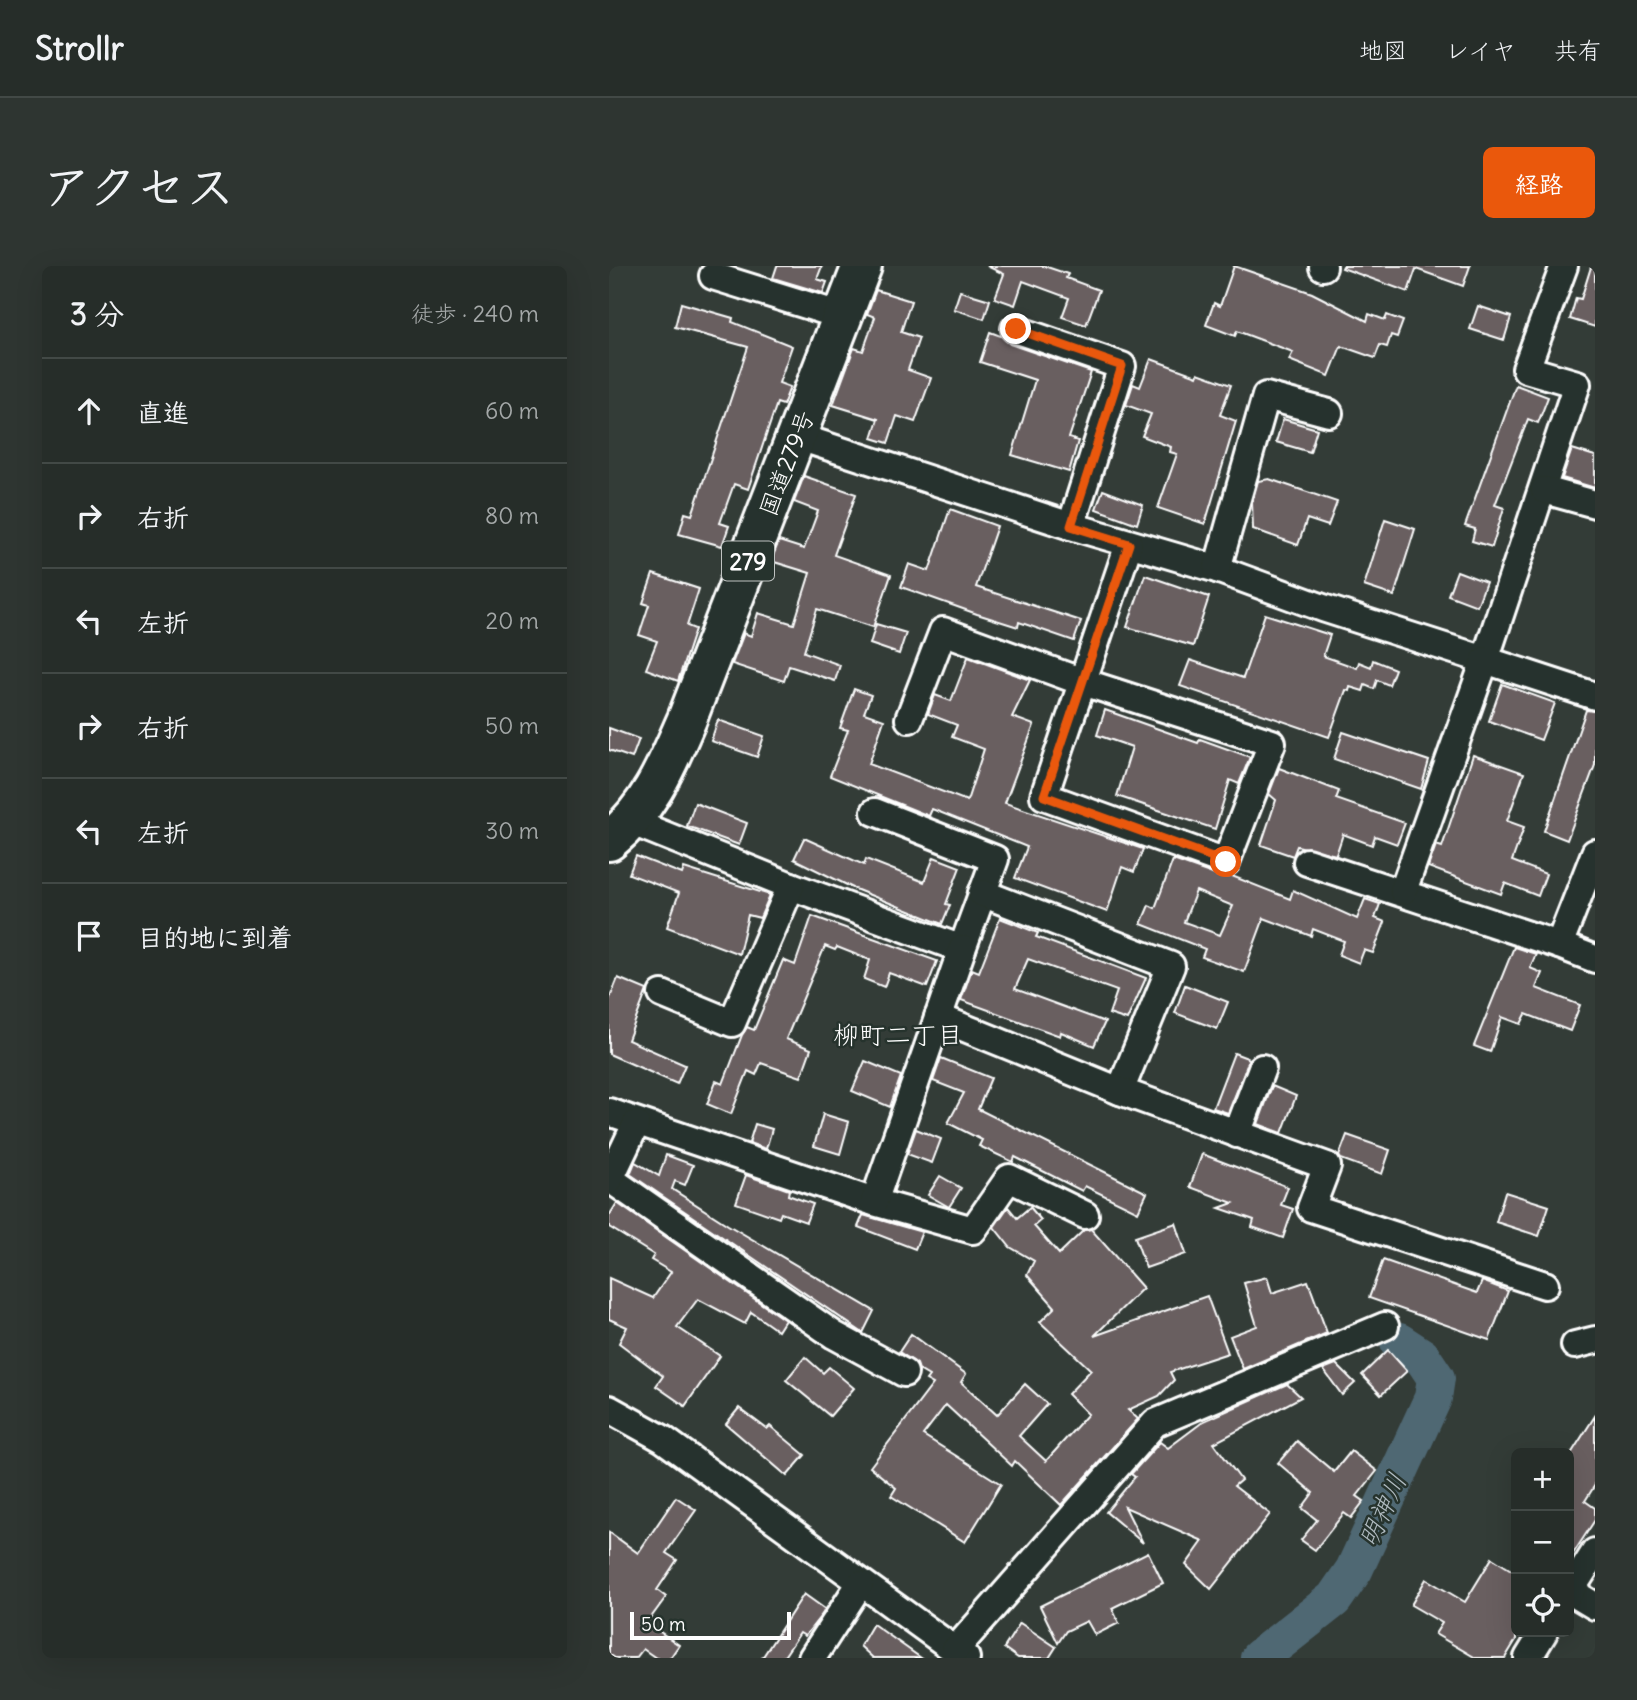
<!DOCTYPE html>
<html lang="ja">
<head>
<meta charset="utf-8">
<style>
	:root { --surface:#262d29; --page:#2e3531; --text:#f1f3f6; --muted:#a4a8a8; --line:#424946; --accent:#ea580c }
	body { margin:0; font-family:Delius,"Klee One",sans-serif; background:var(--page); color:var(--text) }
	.controls { position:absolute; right:21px; bottom:21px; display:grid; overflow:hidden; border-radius:10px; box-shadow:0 7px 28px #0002 }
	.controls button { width:63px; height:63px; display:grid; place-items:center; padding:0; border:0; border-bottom:2px solid var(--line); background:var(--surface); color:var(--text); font:35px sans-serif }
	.scale { position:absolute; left:21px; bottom:18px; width:161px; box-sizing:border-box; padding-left:7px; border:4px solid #fff; border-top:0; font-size:19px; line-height:24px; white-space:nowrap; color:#fff; -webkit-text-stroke:5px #26332d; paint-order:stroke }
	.stop { position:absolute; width:21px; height:21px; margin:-16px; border:5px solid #ea580c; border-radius:50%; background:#fff }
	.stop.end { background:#ea580c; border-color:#fff; box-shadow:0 2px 7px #0008 }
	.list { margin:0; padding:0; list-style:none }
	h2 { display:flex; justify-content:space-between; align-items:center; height:91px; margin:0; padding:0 28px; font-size:30px }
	h2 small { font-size:23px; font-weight:400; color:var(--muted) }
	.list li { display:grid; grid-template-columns:46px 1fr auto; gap:21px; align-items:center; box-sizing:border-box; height:105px; padding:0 28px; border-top:2px solid var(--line) }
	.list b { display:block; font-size:26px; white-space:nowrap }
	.list em { font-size:23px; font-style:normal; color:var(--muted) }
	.icon { flex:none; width:38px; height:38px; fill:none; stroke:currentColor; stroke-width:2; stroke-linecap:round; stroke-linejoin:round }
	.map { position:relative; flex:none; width:986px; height:1392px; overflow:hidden; border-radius:10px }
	header { display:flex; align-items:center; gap:42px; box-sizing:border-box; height:98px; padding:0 35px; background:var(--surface); border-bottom:2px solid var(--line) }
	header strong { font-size:33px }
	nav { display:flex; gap:38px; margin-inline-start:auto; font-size:24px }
	.intro { display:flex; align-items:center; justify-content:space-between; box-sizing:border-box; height:168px; padding:0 42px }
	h1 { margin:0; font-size:49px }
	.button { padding:18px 32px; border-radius:10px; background:var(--accent); color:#fff; font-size:24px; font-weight:700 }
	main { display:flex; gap:42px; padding:0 42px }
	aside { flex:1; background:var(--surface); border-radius:10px; box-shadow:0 7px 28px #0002 }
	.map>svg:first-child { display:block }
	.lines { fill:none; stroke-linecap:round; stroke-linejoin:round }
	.river { stroke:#4f6773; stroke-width:38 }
	.building { fill:#695e61; stroke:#fff; stroke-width:2; fill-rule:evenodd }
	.minor-casing { stroke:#fff; stroke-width:32 }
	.highway-casing { stroke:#fff; stroke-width:44 }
	.minor { stroke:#26332d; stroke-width:26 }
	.highway { stroke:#26332d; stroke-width:38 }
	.route { stroke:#ea580c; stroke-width:9 }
	.labels { text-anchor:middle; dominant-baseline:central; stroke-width:5; stroke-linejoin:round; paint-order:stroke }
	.shield { fill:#26332d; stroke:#bec2c0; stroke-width:2 }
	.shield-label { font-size:23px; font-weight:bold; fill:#fff }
	.street-label { font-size:24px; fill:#fff; stroke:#26332d }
	.neighbourhood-label { font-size:26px; fill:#fff; stroke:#26332d }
	.water-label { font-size:26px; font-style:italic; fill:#b0bbc0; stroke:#26332d }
</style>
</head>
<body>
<header>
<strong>Strollr</strong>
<nav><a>地図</a><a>レイヤ</a><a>共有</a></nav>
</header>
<div class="intro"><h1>アクセス</h1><a class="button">経路</a></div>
<main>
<aside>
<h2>3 分<small>徒歩 · 240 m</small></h2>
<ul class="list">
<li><svg class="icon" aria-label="ahead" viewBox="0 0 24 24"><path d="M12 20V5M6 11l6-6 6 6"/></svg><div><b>直進</b></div><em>60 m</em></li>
<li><svg class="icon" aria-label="right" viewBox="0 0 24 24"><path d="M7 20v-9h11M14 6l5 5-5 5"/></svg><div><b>右折</b></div><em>80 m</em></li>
<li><svg class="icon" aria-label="left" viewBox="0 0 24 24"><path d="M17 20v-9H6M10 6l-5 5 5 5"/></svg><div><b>左折</b></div><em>20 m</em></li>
<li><svg class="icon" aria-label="right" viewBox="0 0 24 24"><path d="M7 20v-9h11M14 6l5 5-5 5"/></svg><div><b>右折</b></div><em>50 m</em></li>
<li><svg class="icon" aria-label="left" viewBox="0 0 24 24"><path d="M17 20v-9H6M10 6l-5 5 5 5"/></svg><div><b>左折</b></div><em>30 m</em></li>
<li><svg class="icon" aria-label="arrive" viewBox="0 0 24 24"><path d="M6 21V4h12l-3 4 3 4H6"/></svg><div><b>目的地に到着</b></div></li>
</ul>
</aside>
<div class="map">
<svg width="986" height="1392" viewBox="0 0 986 1392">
	<rect width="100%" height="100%" fill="#333c37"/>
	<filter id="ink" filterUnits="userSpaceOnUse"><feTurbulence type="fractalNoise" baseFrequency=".0143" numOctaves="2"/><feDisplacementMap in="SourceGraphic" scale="14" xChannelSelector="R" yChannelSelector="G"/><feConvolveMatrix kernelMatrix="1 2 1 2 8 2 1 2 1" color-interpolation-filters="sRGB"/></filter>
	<g filter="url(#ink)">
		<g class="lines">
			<polyline class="river" points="650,1392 725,1333 745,1304 824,1132 827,1112 813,1091 790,1076"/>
		</g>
		<g class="building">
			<polygon points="168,0 213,0 208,13 218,16 214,27 164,12"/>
			<polygon points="378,0 435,0 459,8 457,12 490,24 477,59 453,51 460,32 414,15 406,39 386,32 395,8"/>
			<polygon points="625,0 703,27 758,55 760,48 776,54 778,49 794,55 788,71 782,69 778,81 771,79 766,92 732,80 720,110 680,94 684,86 628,65 626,70 597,59 605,37 611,40"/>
			<polygon points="734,0 861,0 854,20 807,3 799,26 733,2"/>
			<polygon points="982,1 986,2 986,61 961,53 967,32 972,33"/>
			<polygon points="267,24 302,35 292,66 310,72 299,104 322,112 306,156 288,150 279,177 263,172 269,153 224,139 245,82 254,85 266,51 258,48"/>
			<polygon points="351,25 381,34 375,53 345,43"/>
			<polygon points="72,37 124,52 123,56 183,80 170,117 181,121 174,139 168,137 139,223 125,218 111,257 120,260 113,280 70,268 76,247 83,249 139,81 66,61"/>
			<polygon points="869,40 902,51 895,74 861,63"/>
			<polygon points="381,66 392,70 401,78 482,106 460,172 469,175 460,206 403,189 426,114 371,96"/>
			<polygon points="542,93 588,110 589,107 622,119 611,149 627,155 596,258 549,242 568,188 561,186 562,181 533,170 542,148 517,139 524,118 531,121"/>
			<polygon points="907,119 939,131 929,157 919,153 886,239 895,242 883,281 863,275 866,263 856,260"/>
			<polygon points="674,153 708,163 701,186 667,176"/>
			<polygon points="963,183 986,190 986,222 953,212"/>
			<polygon points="195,210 247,228 225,289 282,309 264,361 208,343 195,386 231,399 226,415 180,400 175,415 123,398 135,367 142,370 149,347 185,358 201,307 162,295 170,275 195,283 209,245 185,236"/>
			<polygon points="660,213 728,236 719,260 698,253 689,279 644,263 643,236 649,215"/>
			<polygon points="494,224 534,239 528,258 487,243"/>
			<polygon points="341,243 388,260 367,321 472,355 465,375 410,356 409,361 368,348 292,321 300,298 320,305"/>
			<polygon points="776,253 806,263 785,330 755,320"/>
			<polygon points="848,305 877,316 868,340 839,329"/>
			<polygon points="44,308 90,323 78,360 86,363 69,415 37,403 48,375 30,369 40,339 34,337"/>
			<polygon points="536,309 600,331 584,380 518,361"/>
			<polygon points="656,348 721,369 714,390 748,402 750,396 762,401 764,394 786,403 780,419 768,414 765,423 756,419 754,425 741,421 740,425 737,424 720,471 571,420 581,394 634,412"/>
			<polygon points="267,358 297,367 290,388 261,378"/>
			<polygon points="359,391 421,414 403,451 425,459 396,537 534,583 525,606 513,601 498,646 406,612 418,581 323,543 320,550 221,510 239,464 231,462 245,423 262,429 255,447 275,454 260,498 358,535 375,483 343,471 348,459 319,448 326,429 342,435"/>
			<polygon points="893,418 946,437 932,474 880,455"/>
			<polygon points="496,444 589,477 591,473 641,491 630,518 621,514 606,563 508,530 523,481 488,469"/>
			<polygon points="977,444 986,445 986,499 958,574 935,565"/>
			<polygon points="109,454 155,470 148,491 102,475"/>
			<polygon points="0,462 30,473 23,492 0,484"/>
			<polygon points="734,466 820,495 812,523 725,493"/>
			<polygon points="864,489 915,507 898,555 915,561 903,595 937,608 929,630 896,617 892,628 819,601 827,579 833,581"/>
			<polygon points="670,502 730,525 727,533 796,557 788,578 766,570 763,579 734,568 727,589 688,580 684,590 652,579 667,534 660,528"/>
			<polygon points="86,537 138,557 130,579 78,560"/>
			<polygon points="195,572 255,599 257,593 315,616 325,591 351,601 337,638 341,639 333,658 246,623 185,593"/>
			<polygon points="27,590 73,608 75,602 161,629 151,652 139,649 130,688 58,661 70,627 20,608"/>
			<path d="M564,594L612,611L623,610L681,633L684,624L748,653L756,633L771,638L766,652L776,656L764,687L755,684L750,697L730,689L735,675L704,663L702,670L655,652L635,706L593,691L596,683L532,658L540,639L546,642ZM587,625L624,640L611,669L575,656Z"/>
			<polygon points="203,650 328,695 318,721 280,707 275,721 255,713 261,694 228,681 226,684 216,680 177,773 202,783 192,811 152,797 147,809 139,805 122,848 98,838 107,815 114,818 133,769 138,761 145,764 174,694 186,699"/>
			<polygon points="391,652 429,667 427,671 537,712 518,754 500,748 508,725 419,693 406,723 496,756 485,780 452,766 451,770 352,734 363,703 370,706"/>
			<polygon points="905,681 927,688 921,702 933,707 927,722 971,739 961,765 917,748 912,758 893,751 881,786 865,780"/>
			<polygon points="9,712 38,724 19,774 76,799 68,818 0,788 0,734"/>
			<polygon points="576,719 619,736 608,763 566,747"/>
			<polygon points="625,787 641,793 619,847 604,842"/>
			<polygon points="332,792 382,812 369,843 538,927 529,946 476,920 473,925 406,891 404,896 370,880 373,874 339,857 355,827 324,815"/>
			<polygon points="256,795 292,810 281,841 243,825"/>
			<polygon points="663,820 687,830 673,867 649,858"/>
			<polygon points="214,848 240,856 231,888 205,880"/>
			<polygon points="146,858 163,863 157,883 140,877"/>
			<polygon points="307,863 332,873 323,897 298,888"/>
			<polygon points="738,869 781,884 773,908 732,893 730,890"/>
			<polygon points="593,888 679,921 672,939 684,943 674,972 643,961 645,954 610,942 624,937 581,921"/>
			<polygon points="57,889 84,899 76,919 66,915 63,923 119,959 265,1045 254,1067 21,908 26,896 50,910"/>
			<polygon points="137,909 180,924 179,929 204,938 197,956 172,947 170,952 127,937"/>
			<polygon points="331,910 352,922 340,941 319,929"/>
			<polygon points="896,926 940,940 930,970 887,956"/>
			<polygon points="8,937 176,1054 169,1065 142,1046 136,1058 89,1033 68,1061 111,1090 76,1140 47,1120 54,1110 10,1077 18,1061 0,1053 0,1012 44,1032 62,1006 42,994 45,989 0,961 0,950"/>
			<polygon points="399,941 408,952 421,941 432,954 425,960 450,988 475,964 482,963 534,1022 485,1070 598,1030 619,1087 561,1106 565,1114 550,1130 519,1144 529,1153 452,1239 406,1195 403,1200 337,1139 314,1169 392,1218 356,1276 282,1230 287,1222 261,1201 324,1118 317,1114 320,1110 310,1104 308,1098 290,1086 302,1068 357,1108 352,1116 388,1149 416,1118 438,1138 410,1170 437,1195 479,1148 459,1128 482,1104 431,1056 446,1041 418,1009 425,995 401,981 385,961"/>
			<polygon points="254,949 313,966 306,983 249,961"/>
			<polygon points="567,957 577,988 537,1002 526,971"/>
			<polygon points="774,994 868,1027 873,1015 899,1025 880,1074 760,1032"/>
			<polygon points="658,1011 663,1027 699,1015 718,1067 634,1103 621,1070 648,1060 635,1017"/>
			<polygon points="779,1084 798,1105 772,1129 753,1109"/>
			<polygon points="196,1091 214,1107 220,1101 245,1122 221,1150 177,1114"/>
			<polygon points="727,1098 746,1117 733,1129 714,1103"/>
			<polygon points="678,1118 692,1131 605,1177 632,1214 625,1220 661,1248 602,1323 577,1299 594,1275 516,1241 534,1277 497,1246 526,1211 522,1208 551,1176 559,1182 595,1155"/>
			<polygon points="130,1142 158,1163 161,1160 196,1189 178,1210 117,1158"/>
			<polygon points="986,1150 986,1219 976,1235 986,1242 986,1254 960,1294 960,1191"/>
			<polygon points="688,1175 725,1206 742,1185 768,1205 748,1230 755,1235 742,1252 735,1247 706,1284 692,1274 708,1254 693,1242 704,1227 669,1197"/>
			<polygon points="67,1231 87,1244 57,1287 68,1294 48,1324 57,1331 38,1357 70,1379 61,1392 47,1392 34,1383 27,1392 6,1392 0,1388 0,1266 29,1287"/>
			<polygon points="539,1286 554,1317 503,1342 510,1357 486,1369 478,1355 457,1365 449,1377 431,1340"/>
			<polygon points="883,1292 907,1307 907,1374 896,1392 867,1392 826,1368 833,1357 802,1339 817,1313 856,1336"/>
			<polygon points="195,1328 216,1343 214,1347 196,1370 191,1367 174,1392 153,1392"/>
			<polygon points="411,1357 447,1381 440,1392 409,1392 395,1382"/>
			<polygon points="264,1358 312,1392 264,1392 251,1380"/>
		</g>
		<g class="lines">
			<defs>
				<g id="minor">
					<polyline points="714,1 714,0"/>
					<polyline points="104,10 233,50"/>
					<polyline points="406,63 513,100 462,260"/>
					<polyline points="187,170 462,260 608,303 714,342 876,394 968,118 917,103 955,0"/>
					<polyline points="935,224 986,238"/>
					<polyline points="608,303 657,130 720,147"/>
					<polyline points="300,453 334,365 471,415 663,477 617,596 435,530 520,278"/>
					<polyline points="23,556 182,620 353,683 386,593 266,546"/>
					<polyline points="698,596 950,679 986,587"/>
					<polyline points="794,625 876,394 986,430"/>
					<polyline points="373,627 562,700 511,825"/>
					<polyline points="950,679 986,693"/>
					<polyline points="53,728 123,757 182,620"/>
					<polyline points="329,751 511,825 718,900 702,942 936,1019"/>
					<polyline points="0,846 265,936 364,964 400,912 476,949"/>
					<polyline points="628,868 653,802"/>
					<polyline points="1,913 225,1069 295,1107"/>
					<polyline points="0,915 27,858"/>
					<polyline points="265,936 353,683"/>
					<polyline points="966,1079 986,1074"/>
					<polyline points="0,1143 54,1173 357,1392"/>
					<polyline points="961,1325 986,1340"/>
					<polyline points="960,1327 986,1286"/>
					<polyline points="346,1384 546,1157 776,1060"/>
					<polyline points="203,1392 251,1318"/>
					<polyline points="919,1392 935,1366"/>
				</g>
				<path id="highway" d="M0,575C41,542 58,499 78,453L253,0"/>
			</defs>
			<use href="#minor" class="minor-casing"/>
			<use href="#highway" class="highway-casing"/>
			<use href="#minor" class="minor"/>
			<use href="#highway" class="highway"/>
		</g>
	</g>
	<g class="lines" filter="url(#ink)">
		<polyline class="route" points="407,63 513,100 462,260 520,278 435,530 617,596"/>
	</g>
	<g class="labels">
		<rect class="shield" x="113" y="275.5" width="52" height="39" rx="5"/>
		<g class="shield-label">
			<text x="139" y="295">279</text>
		</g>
		<g class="street-label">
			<text transform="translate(177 197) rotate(-69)">国道279号</text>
		</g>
		<g class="neighbourhood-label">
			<text x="289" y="768">柳町二丁目</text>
		</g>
		<g class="water-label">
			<text transform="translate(773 1244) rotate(-65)">明神川</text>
		</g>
	</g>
</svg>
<div class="controls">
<button>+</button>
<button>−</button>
<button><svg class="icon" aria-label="locate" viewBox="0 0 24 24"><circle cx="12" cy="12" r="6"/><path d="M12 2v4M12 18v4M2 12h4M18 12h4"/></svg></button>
</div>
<div class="scale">50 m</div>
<div class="stop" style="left:617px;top:596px"></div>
<div class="stop end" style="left:407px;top:63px"></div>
</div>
</main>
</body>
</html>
